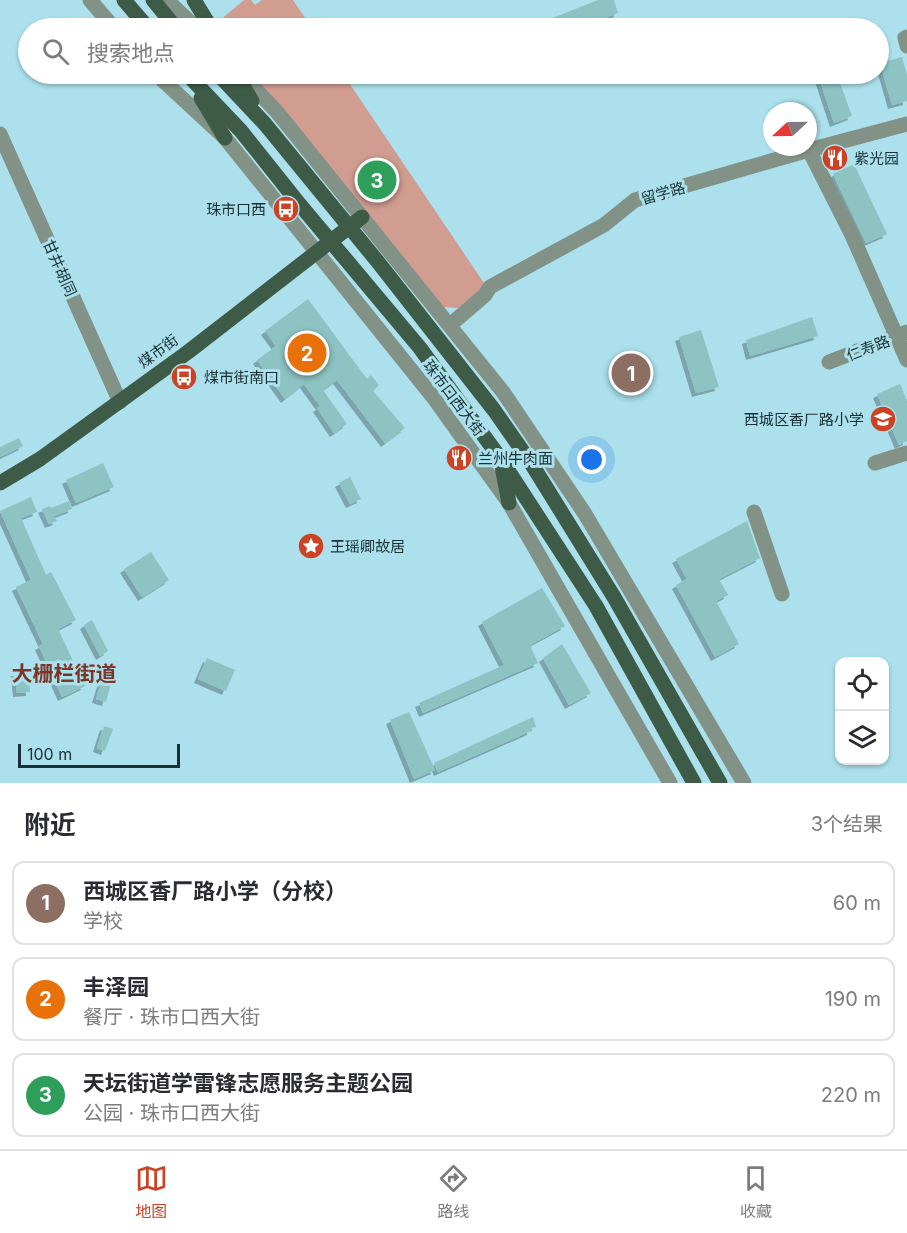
<!DOCTYPE html>
<html lang="zh">
<head>
<meta charset="utf-8">
<style>
	:root { --surface:#fff; --page:#f7f7f7; --text:#2b2b33; --muted:#7c7c81; --line:#e1e1e2; --accent:#cd4225 }
	body { margin:0; font-family:Inter,"Noto Sans SC",sans-serif; background:var(--page); color:var(--text) }
	.controls { position:absolute; right:18px; bottom:18px; display:grid; overflow:hidden; border-radius:12px; box-shadow:0 2px 4px #0004 }
	.controls button { width:54px; height:54px; display:grid; place-items:center; padding:0; border:0; border-bottom:2px solid var(--line); background:var(--surface); color:var(--text); font:30px sans-serif }
	.compass { position:absolute; left:763px; top:102px; width:54px; height:54px; border-radius:50%; background:var(--surface); box-shadow:0 2px 4px #0004; rotate:248deg }
	.scale { position:absolute; left:18px; bottom:15px; width:162px; box-sizing:border-box; padding-left:6px; border:3px solid #192f33; border-top:0; font-size:16px; line-height:21px; white-space:nowrap; color:#192f33; -webkit-text-stroke:4px #abe0ec; paint-order:stroke }
	.you { position:absolute; left:592px; top:460px; width:21px; height:21px; margin:-15px; border:4px solid #fff; border-radius:50%; background:#1a73e8; box-shadow:0 0 0 9px #1a73e833 }
	.badge { display:grid; place-items:center; width:39px; height:39px; border-radius:50%; background:var(--accent); color:#fff; font-size:20px; font-weight:700 }
	.pin { position:absolute; translate:-50% -50%; border:3px solid #fff; box-shadow:0 2px 6px #0006 }
	.list { margin:0; padding:0; list-style:none }
	h2 { display:flex; justify-content:space-between; align-items:center; height:78px; margin:0; padding:0 24px; font-size:26px }
	h2 small { font-size:20px; font-weight:400; color:var(--muted) }
	.list li { display:grid; grid-template-columns:39px 1fr auto; gap:18px; align-items:center; box-sizing:border-box; height:84px; margin:0 12px 12px; padding:0 12px; border:2px solid var(--line); border-radius:12px }
	.list b { display:block; font-size:22px; white-space:nowrap }
	.list p { margin:0; font-size:20px; white-space:nowrap; color:var(--muted) }
	.list em { font-size:20px; font-style:normal; color:var(--muted) }
	.icon { flex:none; width:33px; height:33px; fill:none; stroke:currentColor; stroke-width:2; stroke-linecap:round; stroke-linejoin:round }
	.map { position:relative; flex:none; width:907px; height:783px; overflow:hidden }
	.search { position:absolute; background:var(--surface); box-shadow:0 2px 4px #0004; left:18px; right:18px; top:18px; height:66px; display:flex; align-items:center; gap:15px; box-sizing:border-box; padding:0 21px; border-radius:33px; color:var(--muted); font-size:22px }
	.sheet { height:366px; background:var(--surface) }
	nav { display:flex; justify-content:space-around; align-items:center; box-sizing:border-box; height:84px; border-top:2px solid var(--line); background:var(--surface); font-size:16px; color:var(--muted) }
	nav a { display:grid; justify-items:center; gap:3px }
	nav .on { color:var(--accent) }
	.map>svg:first-child { display:block }
	.green { fill:#d19d91 }
	.building { fill:#8dc4c3; filter:url(#shadow) }
	.lines { fill:none; stroke-linecap:round; stroke-linejoin:round }
	.minor { stroke:#829286; stroke-width:15 }
	.major { stroke:#3e5b47; stroke-width:15 }
	.labels { text-anchor:middle; dominant-baseline:central; stroke-width:6; stroke-linejoin:round; paint-order:stroke }
	.poi-label { font-size:15px; fill:#192f33; stroke:#abe0ec; text-anchor:start }
	.street-label { font-size:15px; fill:#192f33; stroke:#abe0ec }
	.district-label { font-size:21px; font-weight:bold; fill:#7b3627; stroke:#abe0ec }
</style>
</head>
<body>
<div class="map">
<svg width="907" height="783" viewBox="0 0 907 783">
	<defs>
		<filter id="shadow"><feDropShadow dx="-4" dy="4" stdDeviation="0" flood-color="#0004"/></filter>
	</defs>
	<rect width="100%" height="100%" fill="#abe0ec"/>
	<g class="green">
		<polygon points="244,0 251,0 255,5 262,0 293,0 312,28 215,28 213,26"/>
		<polygon points="252,74 343,74 486,286 458,308 443,307"/>
	</g>
	<g class="building">
		<polygon points="598,0 614,0 618,13 579,28 548,28 545,21"/>
		<polygon points="902,57 907,75 907,101 892,105 880,63"/>
		<polygon points="832,74 837,74 852,116 834,123 819,78"/>
		<polygon points="854,164 887,234 866,243 833,174"/>
		<polygon points="308,299 367,379 371,375 379,385 373,391 405,428 385,443 337,380 323,390 347,424 334,433 317,408 320,406 304,384 285,399 257,360 276,346 265,331"/>
		<polygon points="812,317 818,336 750,356 746,340"/>
		<polygon points="701,330 719,387 696,393 679,337"/>
		<polygon points="900,384 907,401 907,441 899,445 877,394"/>
		<polygon points="19,438 23,446 0,457 0,447"/>
		<polygon points="103,463 114,487 76,503 66,480"/>
		<polygon points="350,477 361,499 350,504 339,483"/>
		<polygon points="31,497 37,512 21,518 46,575 51,572 76,620 58,629 85,686 62,697 39,646 43,644 16,587 31,580 0,511"/>
		<polygon points="69,501 72,509 54,516 57,521 49,524 42,509 50,506 51,508"/>
		<polygon points="747,521 760,558 719,579 728,595 716,601 739,644 715,657 676,585 687,579 676,559"/>
		<polygon points="151,552 169,580 142,597 124,569"/>
		<polygon points="542,588 565,626 530,645 538,663 423,713 419,703 504,665 482,622"/>
		<polygon points="92,620 108,651 100,656 84,625"/>
		<polygon points="562,644 591,693 569,705 543,658"/>
		<polygon points="207,658 235,670 226,691 198,679"/>
		<polygon points="105,670 114,672 106,702 96,699"/>
		<polygon points="15,672 29,672 30,692 17,693"/>
		<polygon points="409,712 435,770 414,779 390,720"/>
		<polygon points="533,717 536,727 531,728 531,731 438,772 434,763"/>
		<polygon points="104,726 113,729 105,751 97,748"/>
	</g>
	<g class="lines">
		<g class="minor">
			<polyline points="90,0 114,28"/>
			<polyline points="167,0 196,28"/>
			<polyline points="907,37 905,38 907,46"/>
			<polyline points="156,74 225,138 433,397 509,503 670,783"/>
			<polyline points="241,74 277,112 503,392 585,514 744,783"/>
			<polyline points="0,134 120,402"/>
			<polyline points="809,150 851,233 907,360"/>
			<polyline points="450,325 485,295 490,287 604,225 635,200 809,150 907,124"/>
			<polyline points="829,362 907,332"/>
			<polyline points="875,463 907,453"/>
			<polyline points="754,512 782,594"/>
		</g>
		<g class="major">
			<polyline points="124,0 148,28"/>
			<polyline points="153,0 176,28"/>
			<polyline points="194,0 211,28"/>
			<polyline points="187,74 241,131 296,200 420,348 500,458 596,606 694,783"/>
			<polyline points="218,74 265,124 378,262 494,410 531,463 614,597 720,783"/>
			<polyline points="236,74 252,101"/>
			<polyline points="201,98 225,138"/>
			<polyline points="502,466 509,503"/>
			<polyline points="0,483 40,459 188,352 362,217"/>
		</g>
	</g>
	<defs>
		<symbol id="restaurant-disc" viewBox="-11 -11 22 22"><circle r="9.5" fill="#cd4225" stroke="#abe0ec"/><path d="M-5-6h1v4h1v-4h1v4h1v-4h1v5L-1.5 .5V6h-2V.5L-5-1ZM5-6V6H3V1.5H1.5Q1.5-4 5-6Z" fill="#fff"/></symbol>
		<symbol id="bus-disc" viewBox="-11 -11 22 22"><circle r="9.5" fill="#cd4225" stroke="#abe0ec"/><path d="M-5-6H5V4H4V6H2V4H-2V6H-4V4H-5ZM-3.5-4V0h7V-4ZM-3.5 1.2v1.5H-2V1.2ZM2 1.2v1.5H3.5V1.2Z" fill="#fff"/></symbol>
		<symbol id="school-disc" viewBox="-11 -11 22 22"><circle r="9.5" fill="#cd4225" stroke="#abe0ec"/><path d="M0-5L7-2L0 1L-7-2ZM-4 1L0 2.5L4 1V4Q0 6-4 4Z" fill="#fff"/></symbol>
		<symbol id="sight-disc" viewBox="-11 -11 22 22"><circle r="9.5" fill="#cd4225" stroke="#abe0ec"/><path d="M0-6L1.8-2.2L6-1.7L2.9 1.2L3.7 5.4L0 3.3L-3.7 5.4L-2.9 1.2L-6-1.7L-1.8-2.2Z" fill="#fff"/></symbol>
	</defs>
	<g fill-rule="evenodd">
		<use href="#restaurant-disc" x="820" y="143" width="30" height="30"/>
		<use href="#bus-disc" x="271" y="194" width="30" height="30"/>
		<use href="#bus-disc" x="169" y="362" width="30" height="30"/>
		<use href="#school-disc" x="868" y="404" width="30" height="30"/>
		<use href="#restaurant-disc" x="444" y="443" width="30" height="30"/>
		<use href="#sight-disc" x="296" y="531" width="30" height="30"/>
	</g>
	<g class="labels">
		<g class="poi-label">
			<text x="854" y="158">紫光园</text>
			<text x="266" y="209" text-anchor="end">珠市口西</text>
			<text x="204" y="377">煤市街南口</text>
			<text x="864" y="419" text-anchor="end">西城区香厂路小学</text>
			<text x="478" y="458">兰州牛肉面</text>
			<text x="330" y="546">王瑶卿故居</text>
		</g>
		<g class="street-label">
			<text transform="translate(663 193) rotate(-16)">留学路</text>
			<text transform="translate(60 268) rotate(66)">甘井胡同</text>
			<text transform="translate(868 348) rotate(-21)">仁寿路</text>
			<text transform="translate(158 351) rotate(-36)">煤市街</text>
			<text transform="translate(454 398) rotate(53)">珠市口西大街</text>
		</g>
		<g class="district-label">
			<text x="64" y="673">大栅栏街道</text>
		</g>
	</g>
</svg>
<div class="controls">
<button><svg class="icon" aria-label="locate" viewBox="0 0 24 24"><circle cx="12" cy="12" r="6"/><path d="M12 2v4M12 18v4M2 12h4M18 12h4"/></svg></button>
<button><svg class="icon" aria-label="layers" viewBox="0 0 24 24"><path d="M12 4l9 5-9 5-9-5zM3 14l9 5 9-5"/></svg></button>
</div>
<svg class="compass" viewBox="-18 -18 36 36"><path d="M0-13l5 13h-10z" fill="#e53935"/><path d="M0 13l5-13h-10z" fill="#7c7c81"/></svg>
<div class="scale">100 m</div>
<div class="you"></div>
<div class="pin badge" style="left:631px;top:373px;background:#8d6e63">1</div>
<div class="pin badge" style="left:307px;top:353px;background:#e8710a">2</div>
<div class="pin badge" style="left:377px;top:180px;background:#2e9e5b">3</div>
<div class="search"><svg class="icon" aria-label="search" viewBox="0 0 24 24"><circle cx="10" cy="10" r="6"/><path d="M15 15l6 6"/></svg>搜索地点</div>
</div>
<section class="sheet">
<h2>附近<small>3个结果</small></h2>
<ul class="list">
<li><span class="badge" style="background:#8d6e63">1</span><div><b>西城区香厂路小学（分校）</b><p>学校</p></div><em>60 m</em></li>
<li><span class="badge" style="background:#e8710a">2</span><div><b>丰泽园</b><p>餐厅 · 珠市口西大街</p></div><em>190 m</em></li>
<li><span class="badge" style="background:#2e9e5b">3</span><div><b>天坛街道学雷锋志愿服务主题公园</b><p>公园 · 珠市口西大街</p></div><em>220 m</em></li>
</ul>
</section>
<nav>
<a class="on"><svg class="icon" aria-label="map" viewBox="0 0 24 24"><path d="M3 6l6-2 6 2 6-2v14l-6 2-6-2-6 2zM9 4v14M15 6v14"/></svg>地图</a>
<a><svg class="icon" aria-label="directions" viewBox="0 0 24 24"><path d="M12 3l9 9-9 9-9-9zM9 14v-3h6M13 9l2 2-2 2"/></svg>路线</a>
<a><svg class="icon" aria-label="saved" viewBox="0 0 24 24"><path d="M7 4h10v16l-5-4-5 4z"/></svg>收藏</a>
</nav>
</body>
</html>
